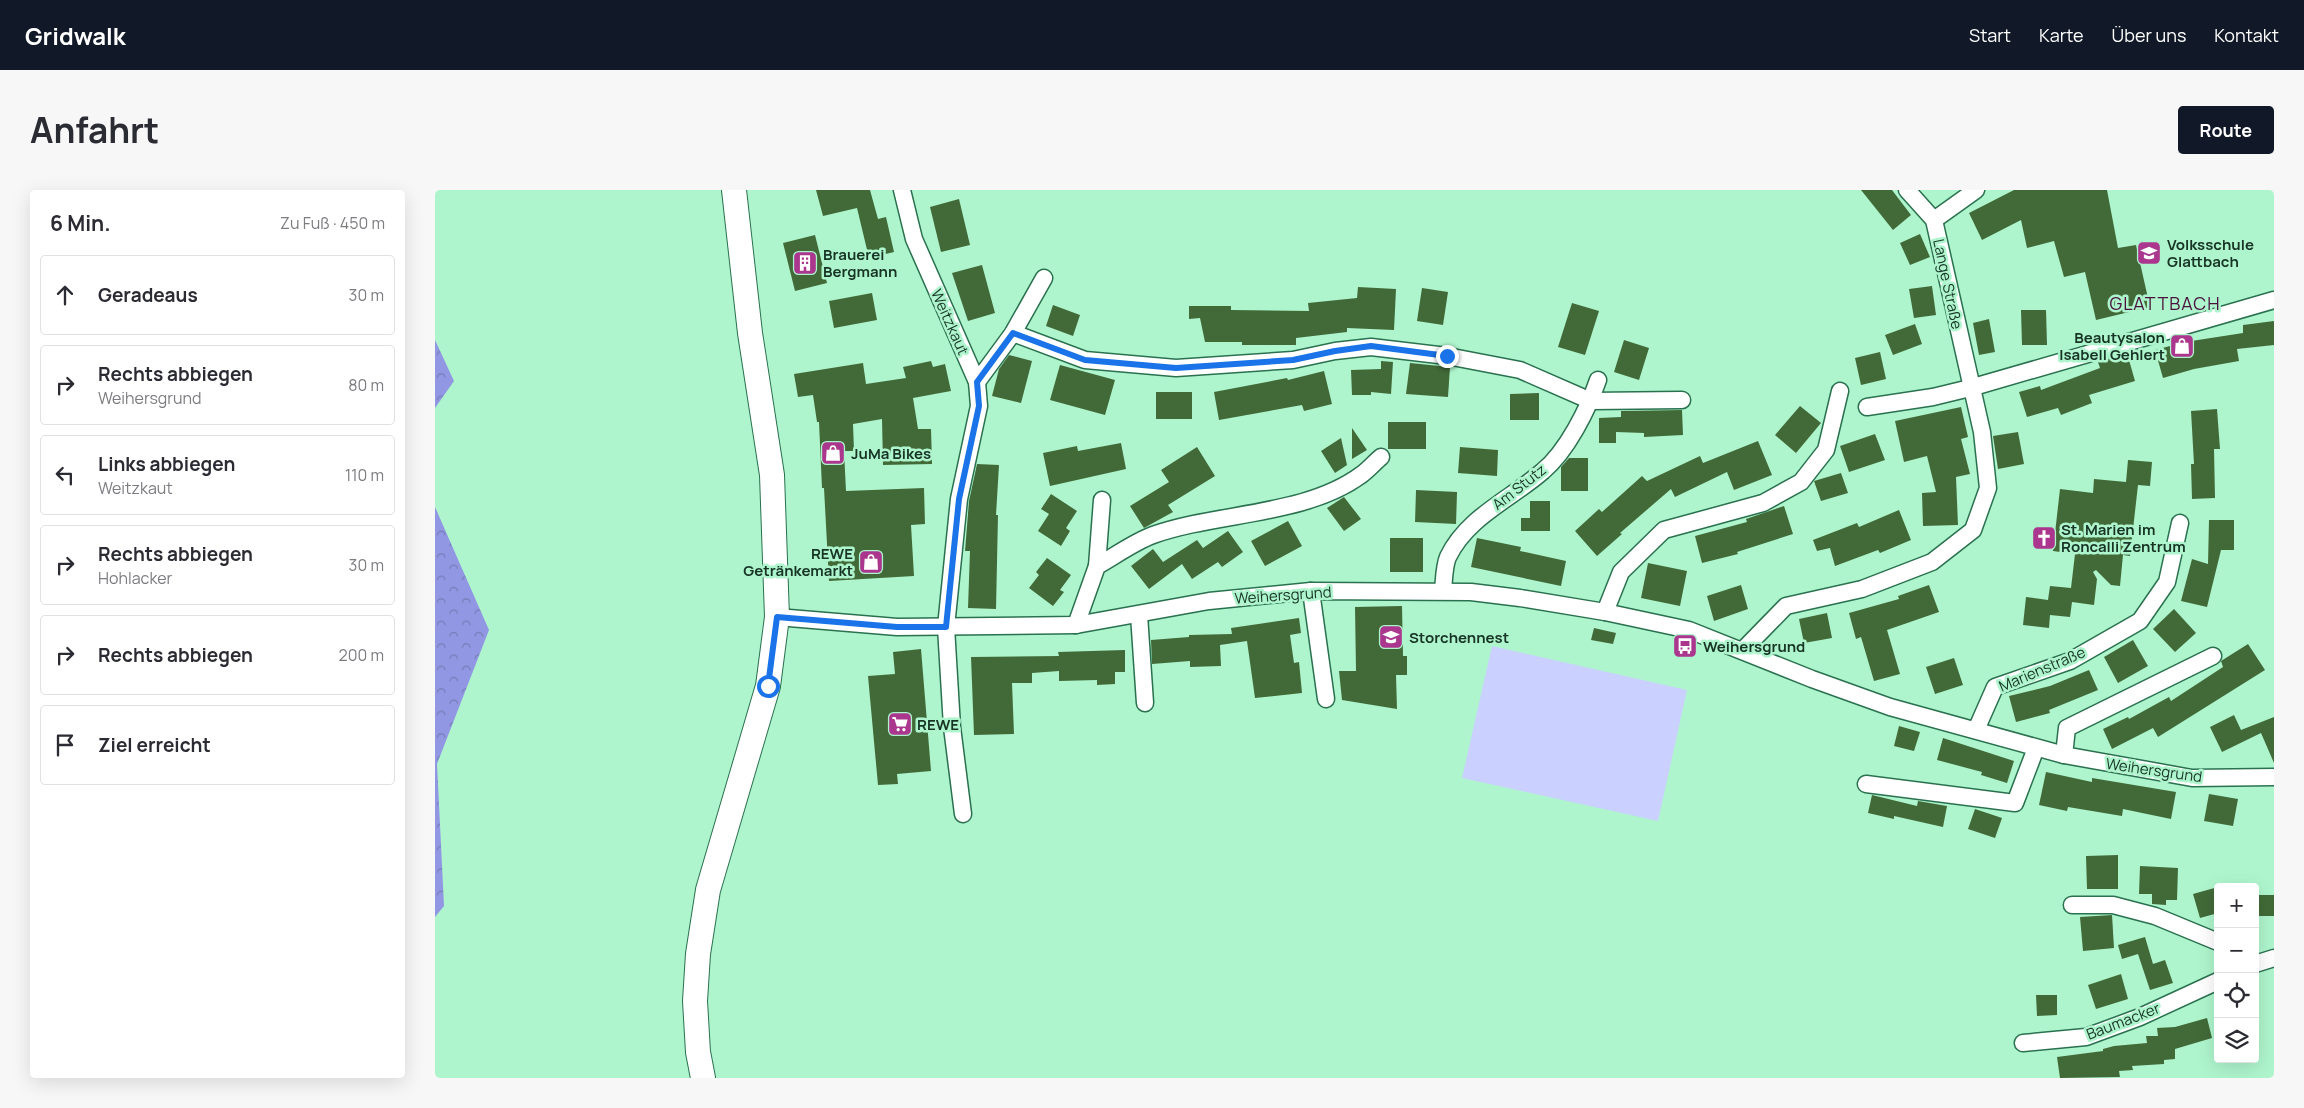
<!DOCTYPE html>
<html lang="de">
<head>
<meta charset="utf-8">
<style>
	:root { --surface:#fff; --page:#f7f7f7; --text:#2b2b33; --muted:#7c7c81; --line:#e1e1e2; --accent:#111827 }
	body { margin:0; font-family:Manrope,sans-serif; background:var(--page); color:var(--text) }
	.controls { position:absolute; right:15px; bottom:15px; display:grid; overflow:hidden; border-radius:5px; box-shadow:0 5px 20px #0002 }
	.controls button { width:45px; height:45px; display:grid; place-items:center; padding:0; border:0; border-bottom:1px solid var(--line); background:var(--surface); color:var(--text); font:25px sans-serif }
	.stop { position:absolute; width:15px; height:15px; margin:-11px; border:4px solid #1a73e8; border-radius:50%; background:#fff }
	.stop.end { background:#1a73e8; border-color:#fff; box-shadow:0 1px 5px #0008 }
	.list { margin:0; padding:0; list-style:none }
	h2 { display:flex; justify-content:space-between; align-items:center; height:65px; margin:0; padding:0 20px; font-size:21px }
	h2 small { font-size:16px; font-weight:400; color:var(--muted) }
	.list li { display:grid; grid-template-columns:32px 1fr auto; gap:15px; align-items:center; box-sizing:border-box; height:80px; margin:0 10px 10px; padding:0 10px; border:1px solid var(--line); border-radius:5px }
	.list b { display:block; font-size:19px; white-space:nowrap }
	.list p { margin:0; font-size:16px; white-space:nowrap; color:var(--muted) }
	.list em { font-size:16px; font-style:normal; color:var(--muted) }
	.icon { flex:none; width:28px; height:28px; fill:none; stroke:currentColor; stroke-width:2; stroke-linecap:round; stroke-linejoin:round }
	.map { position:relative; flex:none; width:1839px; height:888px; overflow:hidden; border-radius:5px }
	header { display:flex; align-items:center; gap:30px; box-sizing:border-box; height:70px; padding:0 25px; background:var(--accent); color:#fff }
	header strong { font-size:24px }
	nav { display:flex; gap:28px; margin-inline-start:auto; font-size:18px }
	.intro { display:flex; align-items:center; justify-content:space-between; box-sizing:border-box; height:120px; padding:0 30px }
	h1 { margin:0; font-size:35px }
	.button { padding:12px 22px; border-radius:5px; background:var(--accent); color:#fff; font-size:18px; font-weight:700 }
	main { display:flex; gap:30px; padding:0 30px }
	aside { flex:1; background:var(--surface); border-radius:5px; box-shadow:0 5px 20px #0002 }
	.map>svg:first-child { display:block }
	.grass { fill:#cad0ff }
	.forest { fill:url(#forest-crowns) }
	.building { fill:#426a38 }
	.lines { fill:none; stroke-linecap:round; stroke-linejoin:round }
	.street-casing { stroke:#2a714f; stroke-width:19 }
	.secondary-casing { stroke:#2a714f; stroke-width:26 }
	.street { stroke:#fff; stroke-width:16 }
	.secondary { stroke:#fff; stroke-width:24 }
	.route { stroke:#1a73e8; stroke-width:6 }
	.labels { text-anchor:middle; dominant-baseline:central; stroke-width:5; stroke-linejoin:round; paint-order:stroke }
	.poi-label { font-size:15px; font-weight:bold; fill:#173425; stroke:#aef5cd; text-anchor:start }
	.street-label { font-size:15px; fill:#173425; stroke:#aef5cd }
	.quarter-label { font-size:18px; letter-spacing:1px; fill:#49113b; stroke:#aef5cd }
</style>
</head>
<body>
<header>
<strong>Gridwalk</strong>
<nav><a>Start</a><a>Karte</a><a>Über uns</a><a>Kontakt</a></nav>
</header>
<div class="intro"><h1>Anfahrt</h1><a class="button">Route</a></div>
<main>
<aside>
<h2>6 Min.<small>Zu Fuß · 450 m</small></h2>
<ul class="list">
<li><svg class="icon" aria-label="ahead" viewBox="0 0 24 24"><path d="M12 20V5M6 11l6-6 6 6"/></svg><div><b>Geradeaus</b></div><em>30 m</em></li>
<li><svg class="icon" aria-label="right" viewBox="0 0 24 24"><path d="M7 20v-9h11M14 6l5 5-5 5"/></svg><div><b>Rechts abbiegen</b><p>Weihersgrund</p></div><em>80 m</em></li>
<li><svg class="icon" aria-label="left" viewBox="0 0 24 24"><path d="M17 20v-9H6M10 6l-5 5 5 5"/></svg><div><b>Links abbiegen</b><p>Weitzkaut</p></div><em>110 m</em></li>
<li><svg class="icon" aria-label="right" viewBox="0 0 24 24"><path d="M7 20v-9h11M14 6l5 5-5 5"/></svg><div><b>Rechts abbiegen</b><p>Hohlacker</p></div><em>30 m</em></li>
<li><svg class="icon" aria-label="right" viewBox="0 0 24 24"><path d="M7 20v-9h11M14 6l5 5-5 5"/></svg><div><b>Rechts abbiegen</b></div><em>200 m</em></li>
<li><svg class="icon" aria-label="arrive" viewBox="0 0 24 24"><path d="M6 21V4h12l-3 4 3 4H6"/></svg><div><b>Ziel erreicht</b></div></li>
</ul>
</aside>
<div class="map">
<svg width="1839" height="888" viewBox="0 0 1839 888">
	<defs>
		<pattern id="forest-crowns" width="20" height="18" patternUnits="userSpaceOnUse" patternTransform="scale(1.25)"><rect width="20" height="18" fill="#9197e2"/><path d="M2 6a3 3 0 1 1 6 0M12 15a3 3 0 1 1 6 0" fill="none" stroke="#757cb7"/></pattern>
	</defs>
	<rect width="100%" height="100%" fill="#aef5cd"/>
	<polygon class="grass" points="1057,456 1252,500 1223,631 1027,588"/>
	<g class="forest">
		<polygon points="0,150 19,191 0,218"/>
		<polygon points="0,317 54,440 2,574 9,716 0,727"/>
	</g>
	<g class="building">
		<polygon points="381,0 435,0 443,29 451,27 459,62 434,68 422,18 388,26"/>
		<polygon points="1426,0 1457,0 1476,25 1458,40"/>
		<polygon points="1579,0 1672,0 1683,58 1701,55 1715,117 1661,130 1650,82 1629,87 1619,51 1592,58 1586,30 1547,50 1534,23"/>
		<polygon points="524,9 535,55 506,62 495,17"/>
		<polygon points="1485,44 1495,67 1475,75 1465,53"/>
		<polygon points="380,45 392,93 360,101 348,53"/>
		<polygon points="547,75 560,123 533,131 517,83"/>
		<polygon points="1497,96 1501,125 1479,128 1474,99"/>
		<polygon points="923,97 961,99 959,140 912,138 912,142 861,148 861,155 807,155 807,152 770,152 765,128 754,129 754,116 796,116 796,120 874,121 873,113 922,108"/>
		<polygon points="987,98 1013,102 1008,135 982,131"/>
		<polygon points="437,103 442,130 399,138 394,111"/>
		<polygon points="1137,113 1164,121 1150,165 1123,157"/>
		<polygon points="618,115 645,125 638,146 611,136"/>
		<polygon points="1586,120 1611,120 1612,155 1587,155"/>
		<polygon points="1554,129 1560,162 1544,165 1538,133"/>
		<polygon points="1839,131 1839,155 1802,159 1804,171 1759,179 1728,188 1720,160 1750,152 1808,143 1808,135"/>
		<polygon points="1480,134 1487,154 1458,165 1450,145"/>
		<polygon points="1189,150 1214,158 1204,190 1179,182"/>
		<polygon points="1445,162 1451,189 1426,195 1420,168"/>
		<polygon points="1692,163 1700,191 1654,205 1657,213 1626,225 1623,218 1592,227 1584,202 1605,196 1606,200 1665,178 1663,172"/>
		<polygon points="574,165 597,171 586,213 557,206 564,179"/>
		<polygon points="496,171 498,177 510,174 516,201 478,208 483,239 496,239 497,274 448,275 447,229 418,234 419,261 409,261 411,301 489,298 490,334 476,335 479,386 394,391 389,298 387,298 384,232 382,232 378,205 363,207 359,184 428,173 431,194 471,188 468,177"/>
		<polygon points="946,171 958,172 956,204 936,202 936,205 917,205 916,180 946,179"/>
		<polygon points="975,173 1015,177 1013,207 971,204"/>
		<polygon points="625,175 680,190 670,225 615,210"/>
		<polygon points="889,181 897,214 869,221 867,215 784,230 779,202 852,188 853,190"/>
		<rect x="721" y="202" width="36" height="27"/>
		<polygon points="1104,203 1104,230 1075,230 1075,204"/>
		<polygon points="1365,216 1386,233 1361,263 1340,245"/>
		<polygon points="1526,217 1533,247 1526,249 1535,284 1521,287 1523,335 1488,336 1487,303 1501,302 1492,266 1469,272 1460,231"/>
		<polygon points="1782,219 1785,259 1779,259 1780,308 1757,309 1756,274 1759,274 1756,221"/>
		<polygon points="1247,220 1248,245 1209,247 1209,243 1181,242 1181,253 1164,253 1164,228 1186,227 1186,221"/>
		<rect x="953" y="232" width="38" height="27"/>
		<polygon points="917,238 932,260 917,269"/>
		<polygon points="1583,242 1589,274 1563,279 1558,246"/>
		<polygon points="1440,244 1450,270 1414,282 1405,256"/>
		<polygon points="906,248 912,275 900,283 886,261"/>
		<polygon points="1323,251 1337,285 1299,300 1292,282 1240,307 1236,299 1185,343 1187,344 1162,366 1140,341 1164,319 1167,322 1207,286 1212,291 1265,266 1268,273"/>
		<polygon points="686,253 691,279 615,296 608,263 642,256 643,261"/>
		<polygon points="762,257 780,286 733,315 738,322 709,338 695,316 734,292 726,280"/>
		<polygon points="1025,257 1063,260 1062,286 1023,283"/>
		<polygon points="1134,268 1153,268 1153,301 1126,301 1126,277"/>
		<polygon points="1693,270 1717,272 1715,296 1703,295 1695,366 1688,365 1685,396 1676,395 1661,380 1658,382 1662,389 1659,415 1637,412 1635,427 1615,425 1614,438 1588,435 1591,407 1613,410 1615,396 1636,398 1640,364 1618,361 1625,299 1658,303 1659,289 1691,292"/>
		<polygon points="542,274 564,275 561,325 563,325 561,419 533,418 535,361 530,361 534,311"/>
		<polygon points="1406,283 1413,303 1386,311 1379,291"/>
		<polygon points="981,300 1022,302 1021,334 980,332"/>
		<polygon points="616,304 642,321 631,338 635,341 626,356 603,341 614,324 606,319"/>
		<polygon points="909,307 926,329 909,341 892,318"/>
		<polygon points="1095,311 1115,311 1115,341 1086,341 1086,328 1095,328"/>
		<polygon points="1349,316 1358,344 1302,362 1303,364 1267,373 1260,346 1312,332 1311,329"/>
		<polygon points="1464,320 1476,350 1445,363 1443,360 1400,376 1395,358 1382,361 1378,350 1422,333 1424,337"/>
		<polygon points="1774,330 1799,330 1799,360 1786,360 1772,417 1746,411 1757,369 1773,374"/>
		<polygon points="853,331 867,356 830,376 816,351"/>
		<polygon points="793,341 808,362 787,377 783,372 757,389 747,374 714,399 696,376 718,359 728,372 762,350 768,358"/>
		<rect x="955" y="348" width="33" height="34"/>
		<polygon points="1042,348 1086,357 1085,361 1131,371 1126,396 1036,377"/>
		<polygon points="612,368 636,385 625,400 629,402 618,416 594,398 604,385 601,382"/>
		<polygon points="1213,373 1252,381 1245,416 1206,408"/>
		<polygon points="1306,395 1313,419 1279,431 1272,406"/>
		<polygon points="1494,395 1504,422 1452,440 1465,484 1439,491 1426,447 1421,449 1414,423 1464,409 1463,406"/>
		<polygon points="967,416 968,466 972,466 972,485 961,485 962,519 907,510 904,481 921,481 920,417"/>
		<polygon points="1739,419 1761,443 1740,462 1718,439"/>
		<polygon points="1392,423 1397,448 1369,453 1364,429"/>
		<polygon points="864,428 866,443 855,445 859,473 864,472 867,503 820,508 812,451 785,455 786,476 755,477 755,471 717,474 716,450 754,447 754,445 797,444 796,438"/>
		<polygon points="1159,438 1181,443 1178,454 1156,450"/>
		<polygon points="1698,450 1713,476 1683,493 1669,467"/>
		<polygon points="1813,454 1830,480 1723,547 1718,538 1677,559 1668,539 1693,527 1694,529 1734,507 1736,511 1788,477 1786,471"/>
		<polygon points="486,459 496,581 462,584 463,594 443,595 433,486 460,484 458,462"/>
		<polygon points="690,460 690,482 680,482 680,494 662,495 662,490 624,491 624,481 597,483 597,493 577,493 579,544 539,545 536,467 624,466 623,462"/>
		<polygon points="1519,468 1528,495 1500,504 1491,477"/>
		<polygon points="1654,480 1663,500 1614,520 1615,523 1581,532 1574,506 1615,496"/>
		<polygon points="1799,525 1806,540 1839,527 1839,573 1826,543 1787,562 1775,537"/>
		<polygon points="1464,536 1485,542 1479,561 1459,556"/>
		<polygon points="1508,548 1579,571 1572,593 1546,585 1547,582 1502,570"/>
		<polygon points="1611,582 1657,592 1657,588 1741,602 1736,629 1688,619 1687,626 1633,617 1632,621 1604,615"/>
		<polygon points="1774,604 1803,609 1798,636 1769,631"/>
		<polygon points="1437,605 1482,616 1483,611 1512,616 1508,637 1459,626 1459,629 1433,623"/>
		<polygon points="1540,619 1567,628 1560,648 1533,639"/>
		<polygon points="1683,665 1683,699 1652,699 1651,666"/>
		<polygon points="1705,676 1743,678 1742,710 1731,710 1731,715 1717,714 1717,704 1704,704"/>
		<polygon points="1783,697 1783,723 1765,728 1758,704"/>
		<rect x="1820" y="705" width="19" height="21"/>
		<polygon points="1677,725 1679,758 1648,761 1645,727"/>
		<polygon points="1710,747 1718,774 1730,770 1738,793 1715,800 1703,764 1687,769 1683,755"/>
		<polygon points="1686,784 1693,809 1661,819 1653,795"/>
		<polygon points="1601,805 1622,805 1622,825 1602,826"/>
		<polygon points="1772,828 1777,848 1740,859 1740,869 1729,870 1729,874 1697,876 1698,880 1684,881 1685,887 1625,888 1622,867 1668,861 1668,859 1679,856 1712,853 1711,846 1723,846 1722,838 1740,837"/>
	</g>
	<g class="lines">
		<defs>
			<g id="street">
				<polyline points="467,0 479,49 542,192 544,216 524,309 511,437 517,537 528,624"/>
				<polyline points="1499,30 1541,0"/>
				<polyline points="578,143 650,170 741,178 858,170 900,161 936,157 1012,166 1085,180 1156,211 1247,210"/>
				<polyline points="542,192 578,143 609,88"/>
				<polyline points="1432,217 1498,207 1535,198 1839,110"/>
				<polyline points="662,376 667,310"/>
				<polyline points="876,401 891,509"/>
				<path d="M1008,401C1009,391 1009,376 1013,367C1032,327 1076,309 1108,281C1132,261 1153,219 1163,190"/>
				<polyline points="1170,422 1186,382 1229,340 1328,313 1366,292 1391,260 1405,201"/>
				<polyline points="704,425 710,513"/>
				<polyline points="342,427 462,437 641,435 774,411 876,401 1036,402 1085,408 1170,422 1254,440 1377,489 1455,517 1629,565 1757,588 1839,587"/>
				<path d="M641,435L662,376C680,366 699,352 718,345C783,322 870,326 926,285C933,280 939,273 946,267"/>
				<polyline points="1308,460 1351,416 1427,399 1497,372 1538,340 1553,298 1547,242 1499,30 1472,0"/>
				<polyline points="1541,540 1560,497 1635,471 1705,431 1732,392 1745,333"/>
				<polyline points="1629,565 1632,538 1778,466"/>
				<polyline points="1431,594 1580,613 1601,558"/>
				<polyline points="1637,715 1678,715 1720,726 1783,752"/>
				<polyline points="1820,774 1839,768"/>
				<polyline points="1588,853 1651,847 1705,827 1783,791"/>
			</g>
			<polyline id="secondary" points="268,888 263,862 260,811 263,764 273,700 333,496 342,427 337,285 315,143 299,0"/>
		</defs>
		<use href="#street" class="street-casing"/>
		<use href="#secondary" class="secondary-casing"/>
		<use href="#street" class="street"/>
		<use href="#secondary" class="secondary"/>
	</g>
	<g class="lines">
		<polyline class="route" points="333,496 342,427 462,437 511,437 524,309 544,216 542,192 578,143 650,170 741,178 858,170 900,161 936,156 1012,166"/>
	</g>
	<defs>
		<symbol id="school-square" viewBox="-11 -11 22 22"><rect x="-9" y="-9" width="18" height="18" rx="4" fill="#ab368e" stroke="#aef5cd"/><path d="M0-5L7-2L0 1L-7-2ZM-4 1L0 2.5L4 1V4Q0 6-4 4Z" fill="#fff"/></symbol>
		<symbol id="building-square" viewBox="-11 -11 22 22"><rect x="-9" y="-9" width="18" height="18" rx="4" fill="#ab368e" stroke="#aef5cd"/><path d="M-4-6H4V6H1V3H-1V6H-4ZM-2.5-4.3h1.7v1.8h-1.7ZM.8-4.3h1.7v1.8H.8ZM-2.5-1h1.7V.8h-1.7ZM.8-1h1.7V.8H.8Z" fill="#fff"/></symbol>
		<symbol id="shop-square" viewBox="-11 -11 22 22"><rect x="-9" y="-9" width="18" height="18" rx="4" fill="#ab368e" stroke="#aef5cd"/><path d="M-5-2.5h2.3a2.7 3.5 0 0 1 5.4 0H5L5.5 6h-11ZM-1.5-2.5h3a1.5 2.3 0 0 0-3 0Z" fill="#fff"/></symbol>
		<symbol id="church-square" viewBox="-11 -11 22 22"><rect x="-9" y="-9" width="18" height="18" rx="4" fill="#ab368e" stroke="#aef5cd"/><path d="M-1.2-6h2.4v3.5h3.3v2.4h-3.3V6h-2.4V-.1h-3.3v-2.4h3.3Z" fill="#fff"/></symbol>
		<symbol id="bus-square" viewBox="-11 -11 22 22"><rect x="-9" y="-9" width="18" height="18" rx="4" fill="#ab368e" stroke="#aef5cd"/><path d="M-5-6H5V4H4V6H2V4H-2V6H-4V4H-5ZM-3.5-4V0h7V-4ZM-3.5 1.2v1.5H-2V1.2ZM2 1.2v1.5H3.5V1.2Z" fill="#fff"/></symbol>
		<symbol id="supermarket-square" viewBox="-11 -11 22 22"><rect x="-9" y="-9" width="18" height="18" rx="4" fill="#ab368e" stroke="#aef5cd"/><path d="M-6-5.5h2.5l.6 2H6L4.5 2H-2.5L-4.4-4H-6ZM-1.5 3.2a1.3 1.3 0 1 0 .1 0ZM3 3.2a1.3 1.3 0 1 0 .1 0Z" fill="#fff"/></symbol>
	</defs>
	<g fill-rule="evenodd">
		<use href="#school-square" x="1700" y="49" width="28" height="28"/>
		<use href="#building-square" x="356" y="59" width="28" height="28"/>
		<use href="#shop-square" x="1733" y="142" width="28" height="28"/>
		<use href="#shop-square" x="384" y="249" width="28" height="28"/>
		<use href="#church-square" x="1595" y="334" width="28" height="28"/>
		<use href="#shop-square" x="422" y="358" width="28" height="28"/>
		<use href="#school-square" x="942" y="433" width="28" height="28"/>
		<use href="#bus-square" x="1236" y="442" width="28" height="28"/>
		<use href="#supermarket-square" x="451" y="520" width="28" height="28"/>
	</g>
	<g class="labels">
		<g class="poi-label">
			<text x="1732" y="54">Volksschule<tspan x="1732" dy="17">Glattbach</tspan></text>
			<text x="388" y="64">Brauerei<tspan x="388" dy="17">Bergmann</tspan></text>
			<text x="1730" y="147" text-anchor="end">Beautysalon<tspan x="1730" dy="17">Isabell Gehlert</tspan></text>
			<text x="416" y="263">JuMa Bikes</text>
			<text x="1626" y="339">St. Marien im<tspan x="1626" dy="17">Roncalli Zentrum</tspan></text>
			<text x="418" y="363" text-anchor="end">REWE<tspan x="418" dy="17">Getränkemarkt</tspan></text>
			<text x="974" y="447">Storchennest</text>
			<text x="1268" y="456">Weihersgrund</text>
			<text x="482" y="534">REWE</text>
		</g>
		<g class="street-label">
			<text transform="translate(1513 94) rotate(78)">Lange Straße</text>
			<text transform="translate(515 132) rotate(66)">Weitzkaut</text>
			<text transform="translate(1084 297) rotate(-38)">Am Stutz</text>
			<text transform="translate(848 405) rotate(-4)">Weihersgrund</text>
			<text transform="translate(1607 479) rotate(-23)">Marienstraße</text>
			<text transform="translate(1719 580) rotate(8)">Weihersgrund</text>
			<text transform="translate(1688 831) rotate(-21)">Baumacker</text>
		</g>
		<g class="quarter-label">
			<text x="1730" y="113">GLATTBACH</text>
		</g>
	</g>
</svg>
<div class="controls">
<button>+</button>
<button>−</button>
<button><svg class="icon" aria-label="locate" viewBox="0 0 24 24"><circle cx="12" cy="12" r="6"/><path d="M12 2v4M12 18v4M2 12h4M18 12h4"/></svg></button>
<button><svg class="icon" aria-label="layers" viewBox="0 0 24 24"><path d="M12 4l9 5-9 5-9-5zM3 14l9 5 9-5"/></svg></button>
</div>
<div class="stop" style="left:333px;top:496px"></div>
<div class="stop end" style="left:1012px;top:166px"></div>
</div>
</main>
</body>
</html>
